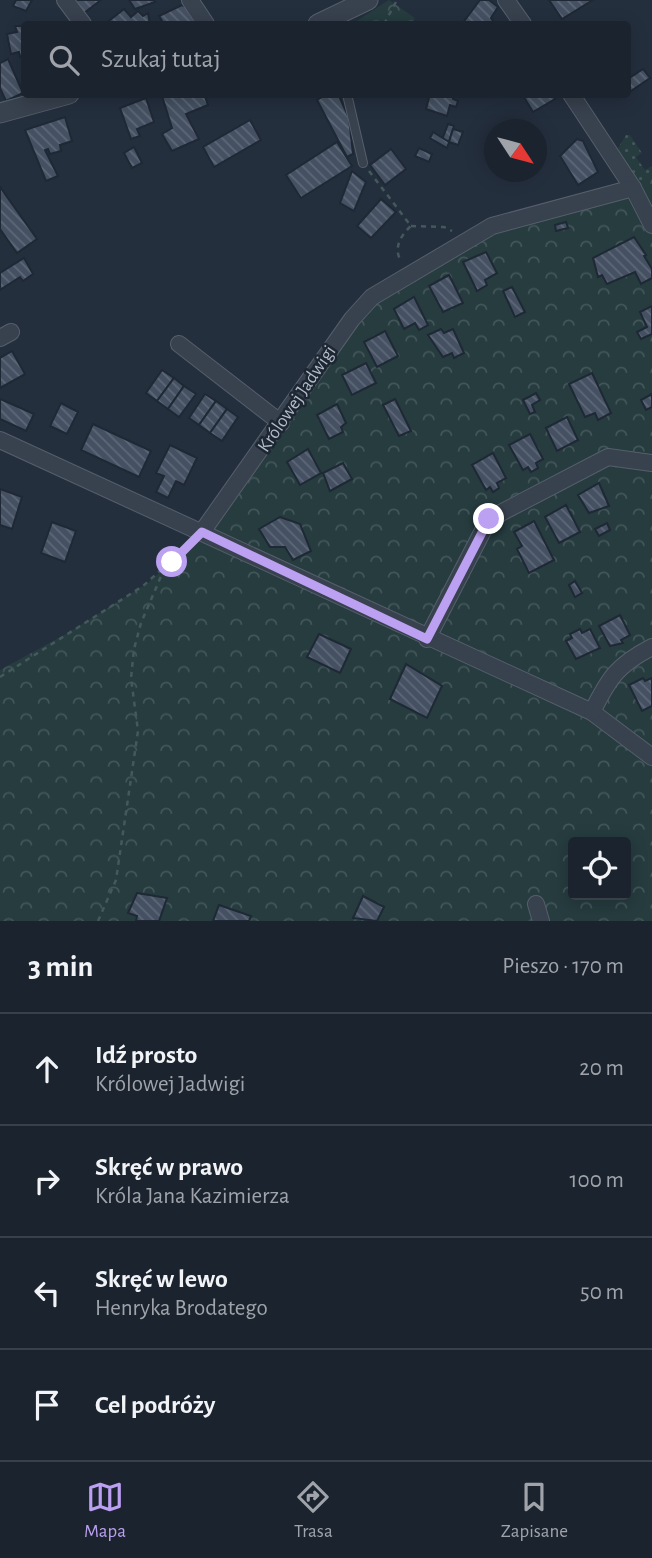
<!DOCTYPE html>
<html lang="pl">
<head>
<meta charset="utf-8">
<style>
	:root { --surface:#1b232e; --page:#282f3a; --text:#f1f3f6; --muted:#a0a4aa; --line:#39404a; --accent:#bca0f2 }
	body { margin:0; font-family:"Alegreya Sans",sans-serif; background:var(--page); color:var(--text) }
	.controls { position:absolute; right:21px; bottom:21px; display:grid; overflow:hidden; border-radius:7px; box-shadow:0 4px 18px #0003 }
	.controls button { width:63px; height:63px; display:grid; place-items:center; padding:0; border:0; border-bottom:2px solid var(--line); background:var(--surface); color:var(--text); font:35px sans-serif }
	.compass { position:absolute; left:484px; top:119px; width:63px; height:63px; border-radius:50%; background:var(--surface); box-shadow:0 4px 18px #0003; rotate:126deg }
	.stop { position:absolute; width:21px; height:21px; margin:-16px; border:5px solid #bca0f2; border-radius:50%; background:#fff }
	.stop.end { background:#bca0f2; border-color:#fff; box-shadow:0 2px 7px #0008 }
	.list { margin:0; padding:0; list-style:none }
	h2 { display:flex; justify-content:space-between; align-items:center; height:91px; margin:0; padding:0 28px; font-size:30px }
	h2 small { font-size:23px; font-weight:400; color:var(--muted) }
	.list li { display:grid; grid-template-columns:46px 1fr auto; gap:21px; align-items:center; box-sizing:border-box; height:112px; padding:0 28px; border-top:2px solid var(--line) }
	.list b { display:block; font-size:26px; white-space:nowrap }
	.list p { margin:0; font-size:23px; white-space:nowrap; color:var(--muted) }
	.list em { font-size:23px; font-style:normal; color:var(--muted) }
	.icon { flex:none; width:38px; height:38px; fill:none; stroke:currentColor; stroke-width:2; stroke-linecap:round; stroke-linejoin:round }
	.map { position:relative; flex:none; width:652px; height:921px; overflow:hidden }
	.search { position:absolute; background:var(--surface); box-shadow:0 4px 18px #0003; left:21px; right:21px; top:21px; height:77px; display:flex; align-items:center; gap:18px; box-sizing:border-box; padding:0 24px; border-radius:7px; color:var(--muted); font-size:26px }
	.sheet { height:539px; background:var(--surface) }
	nav { display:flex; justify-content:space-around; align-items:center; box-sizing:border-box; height:98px; border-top:2px solid var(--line); background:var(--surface); font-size:19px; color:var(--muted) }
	nav a { display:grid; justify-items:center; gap:4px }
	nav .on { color:var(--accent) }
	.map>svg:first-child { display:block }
	.grass { fill:url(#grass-dots) }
	.park { fill:url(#park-crowns); fill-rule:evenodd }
	.building { fill:url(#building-back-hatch); stroke:#1f2835; stroke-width:2 }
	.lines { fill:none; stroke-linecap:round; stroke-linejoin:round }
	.service-casing { stroke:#565f6c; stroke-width:10 }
	.minor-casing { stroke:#565f6c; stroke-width:18 }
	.tertiary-casing { stroke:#565f6c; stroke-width:21 }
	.path { stroke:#44595c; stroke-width:2.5; stroke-dasharray:5 5; stroke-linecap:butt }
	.service { stroke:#38414e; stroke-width:8 }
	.minor { stroke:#38414e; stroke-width:16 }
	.tertiary { stroke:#38414e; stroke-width:19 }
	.route { stroke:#bca0f2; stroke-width:9 }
	.labels { text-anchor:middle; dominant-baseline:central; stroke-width:5; stroke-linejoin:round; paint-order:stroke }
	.street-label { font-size:19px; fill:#b4bcc9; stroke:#1d2633 }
</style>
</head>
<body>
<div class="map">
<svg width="652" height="921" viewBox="0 0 652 921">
	<defs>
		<pattern id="grass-dots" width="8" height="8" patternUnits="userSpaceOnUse" patternTransform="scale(1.75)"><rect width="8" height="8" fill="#263c3f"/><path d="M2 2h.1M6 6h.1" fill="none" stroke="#435659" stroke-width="1.8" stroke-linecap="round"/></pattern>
		<pattern id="park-crowns" width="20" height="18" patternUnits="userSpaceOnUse" patternTransform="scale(1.75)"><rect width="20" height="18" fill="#263c3f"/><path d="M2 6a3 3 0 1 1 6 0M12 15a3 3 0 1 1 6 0" fill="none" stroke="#435659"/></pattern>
		<pattern id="building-back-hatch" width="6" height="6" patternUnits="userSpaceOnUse" patternTransform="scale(1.75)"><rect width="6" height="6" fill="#455162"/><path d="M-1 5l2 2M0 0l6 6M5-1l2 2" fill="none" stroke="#5d6877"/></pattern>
	</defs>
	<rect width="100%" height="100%" fill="#242f3e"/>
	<polygon class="grass" points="626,135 630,135 642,153 636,157 645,170 652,166 652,188 638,181 617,150"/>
	<g class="park">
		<polygon points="389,0 415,18 412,24 352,24"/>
		<path d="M652,179V921H0V670L66,634L148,583L203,533L375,302L447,250L621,186ZM573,842H626V895H573Z"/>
	</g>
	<g class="building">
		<polygon points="16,0 32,0 26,11 13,6"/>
		<polygon points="73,0 101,0 84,13"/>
		<polygon points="129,0 154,0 155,2 135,9"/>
		<polygon points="480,0 489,0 498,7 491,18 493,21 491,24 462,24"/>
		<polygon points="549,0 593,0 562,19"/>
		<polygon points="182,5 188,8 196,24 164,24 159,16"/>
		<polygon points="124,9 131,17 138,11 143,16 148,13 150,24 105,24"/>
		<polygon points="15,26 24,26 24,55 20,57 19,52 11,54 7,34 17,32"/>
		<polygon points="8,59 23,93 6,101 0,88 0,63"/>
		<polygon points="643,69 650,78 628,93 628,79"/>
		<polygon points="204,94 208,105 186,114 199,139 172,151 162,134 172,128 162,96"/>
		<polygon points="327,94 338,94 349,118 353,154 347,157 317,100"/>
		<polygon points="430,94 454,94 453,99 458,101 456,107 450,105 447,116 426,109"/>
		<polygon points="522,94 552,94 555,99 533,112"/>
		<polygon points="146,98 154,122 137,129 140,136 131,139 120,108"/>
		<polygon points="65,117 72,141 60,145 61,151 50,154 48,149 45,150 58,176 46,181 25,130"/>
		<polygon points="250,120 261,140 214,167 203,147"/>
		<polygon points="448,124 454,126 449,142 442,140"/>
		<polygon points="453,129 463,132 458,145 449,142"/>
		<polygon points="433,132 449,142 447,148 430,138"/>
		<polygon points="577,139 583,141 598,172 578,185 560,156"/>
		<polygon points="337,142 352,166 301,198 286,175"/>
		<polygon points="134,147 142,163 132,168 124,153"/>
		<polygon points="419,148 432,154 429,162 415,156"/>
		<polygon points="391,149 406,169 385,185 370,165"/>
		<polygon points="352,171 366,182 354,211 340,203"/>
		<polygon points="0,187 37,239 17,253 0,229"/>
		<polygon points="381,199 396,212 371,238 357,226"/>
		<polygon points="566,222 568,228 556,231 555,225"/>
		<polygon points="634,237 646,255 644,256 652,269 652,278 641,284 635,272 607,284 602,275 598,277 593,258"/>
		<polygon points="486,252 497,273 485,280 487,285 477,291 463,262"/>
		<polygon points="24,258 33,274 23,281 20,277 0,290 0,273"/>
		<polygon points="449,275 463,303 443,312 429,286"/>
		<polygon points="512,287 525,312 515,317 503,291"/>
		<polygon points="414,297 428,325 419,330 415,323 404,329 394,309"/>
		<polygon points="652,306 652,334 641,339 637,332 647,327 640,312"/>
		<polygon points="441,329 444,333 453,329 464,353 454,358 452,353 443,357 428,335"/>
		<polygon points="385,331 398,356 377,367 364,342"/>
		<polygon points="12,351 25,374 0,388 0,358"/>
		<polygon points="366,363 376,383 352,395 342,375"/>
		<polygon points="162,370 174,378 157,401 146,393"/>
		<polygon points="592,373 611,413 598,420 595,413 585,417 569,384"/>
		<polygon points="174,378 184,386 168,409 157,401"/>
		<polygon points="184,386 196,394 179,417 168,409"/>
		<polygon points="536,393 540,400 532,405 535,412 530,414 523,400"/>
		<polygon points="205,394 216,401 199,425 189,418"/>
		<polygon points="652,394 652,407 646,410 641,400"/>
		<polygon points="0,399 34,414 26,431 0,419"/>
		<polygon points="395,399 411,431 399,436 383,405"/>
		<polygon points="216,401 227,409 210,433 199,425"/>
		<polygon points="61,403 78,412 67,434 50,426"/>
		<polygon points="337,404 346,423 341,427 343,432 329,439 317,415"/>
		<polygon points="227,409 238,417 222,441 210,433"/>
		<polygon points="567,417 578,440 557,451 546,428"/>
		<polygon points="93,424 151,451 139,477 81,450"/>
		<polygon points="530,434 543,459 536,463 538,468 531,472 528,467 523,470 509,445"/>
		<polygon points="170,445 197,458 184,485 176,481 168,498 156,492 164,476 156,473"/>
		<polygon points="308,449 321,473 300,485 287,462"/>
		<polygon points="493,453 506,478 497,483 499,488 493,492 490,487 486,490 472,465"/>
		<polygon points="343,463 352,479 330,491 323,473"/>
		<polygon points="599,483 609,506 589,513 578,495"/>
		<polygon points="0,489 22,497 12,529 0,525"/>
		<polygon points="566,505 580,532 559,543 545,517"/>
		<polygon points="280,517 300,524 311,551 293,560 285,547 270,547 259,529"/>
		<polygon points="534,521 554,560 529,573 517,549 522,546 514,532"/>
		<polygon points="52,522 76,531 65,562 41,553"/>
		<polygon points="607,523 610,530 599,536 595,529"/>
		<polygon points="575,581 582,593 575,597 569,585"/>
		<polygon points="620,615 630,635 621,640 623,643 610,646 599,626"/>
		<polygon points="580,629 582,633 590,629 600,648 576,659 566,641 572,638 570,634"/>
		<polygon points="319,634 351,649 340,673 307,657"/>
		<polygon points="406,664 442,686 427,718 390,699"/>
		<polygon points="643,678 645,681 652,678 652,706 642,711 629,685"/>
		<polygon points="137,893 167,898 159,921 136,921 137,916 128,913"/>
		<polygon points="363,896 384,907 377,921 353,918"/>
		<polygon points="219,905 251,916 249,921 213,921"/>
	</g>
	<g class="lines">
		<defs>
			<polyline id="service" points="347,94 363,163"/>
			<g id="minor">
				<polyline points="65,0 83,24"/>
				<polyline points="190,0 206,24"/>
				<polyline points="506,0 523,24"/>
				<polyline points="571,94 633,188 652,225"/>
				<polyline points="0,338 11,332"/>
				<polyline points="179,344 281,423"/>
				<polyline points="0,440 592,712 652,757"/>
				<polyline points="202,532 352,319 372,297 492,226 633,188"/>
				<polyline points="427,639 489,519 608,457 652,463"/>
				<path d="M592,712C609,678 617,665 652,647"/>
				<polyline points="536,904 541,921"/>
			</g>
			<g id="tertiary">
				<polyline points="318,24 368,0"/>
				<polyline points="0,113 69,94"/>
			</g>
		</defs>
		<use href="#service" class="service-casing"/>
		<use href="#minor" class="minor-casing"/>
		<use href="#tertiary" class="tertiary-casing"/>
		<g class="path">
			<polyline points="384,24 397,0"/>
			<path d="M369,171L411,226C401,235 393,248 401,261"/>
			<polyline points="411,226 444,227 452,231"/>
			<polyline points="0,677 143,586 190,544"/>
			<polyline points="98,921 116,880 138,731 131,678 134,649 141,623 165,567"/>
		</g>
		<use href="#service" class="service"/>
		<use href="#minor" class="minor"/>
		<use href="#tertiary" class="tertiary"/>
	</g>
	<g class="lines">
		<polyline class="route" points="172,562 202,532 427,639 489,519"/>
	</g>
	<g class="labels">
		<g class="street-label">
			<text transform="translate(297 399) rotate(-56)">Królowej Jadwigi</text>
		</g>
	</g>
</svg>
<div class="controls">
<button><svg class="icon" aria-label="locate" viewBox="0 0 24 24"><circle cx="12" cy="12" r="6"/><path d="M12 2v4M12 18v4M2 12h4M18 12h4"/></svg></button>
</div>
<svg class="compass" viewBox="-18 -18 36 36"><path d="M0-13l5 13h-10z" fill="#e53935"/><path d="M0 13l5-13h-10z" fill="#a0a4aa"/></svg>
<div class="stop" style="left:172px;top:562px"></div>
<div class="stop end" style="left:489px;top:519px"></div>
<div class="search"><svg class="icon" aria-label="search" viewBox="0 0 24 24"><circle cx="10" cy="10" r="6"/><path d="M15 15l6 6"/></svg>Szukaj tutaj</div>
</div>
<section class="sheet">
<h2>3 min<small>Pieszo · 170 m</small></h2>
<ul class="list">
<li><svg class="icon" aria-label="ahead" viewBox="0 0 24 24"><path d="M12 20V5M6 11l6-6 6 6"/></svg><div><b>Idź prosto</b><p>Królowej Jadwigi</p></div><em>20 m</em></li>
<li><svg class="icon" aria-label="right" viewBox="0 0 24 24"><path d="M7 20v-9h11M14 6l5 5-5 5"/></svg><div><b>Skręć w prawo</b><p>Króla Jana Kazimierza</p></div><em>100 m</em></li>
<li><svg class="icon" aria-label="left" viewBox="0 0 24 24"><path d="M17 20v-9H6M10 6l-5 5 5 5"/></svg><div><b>Skręć w lewo</b><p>Henryka Brodatego</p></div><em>50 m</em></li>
<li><svg class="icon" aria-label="arrive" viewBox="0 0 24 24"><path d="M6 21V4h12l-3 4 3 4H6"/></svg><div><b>Cel podróży</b></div></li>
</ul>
</section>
<nav>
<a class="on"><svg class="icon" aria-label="map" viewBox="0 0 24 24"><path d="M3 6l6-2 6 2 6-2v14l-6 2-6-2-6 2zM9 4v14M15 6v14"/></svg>Mapa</a>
<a><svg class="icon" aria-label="directions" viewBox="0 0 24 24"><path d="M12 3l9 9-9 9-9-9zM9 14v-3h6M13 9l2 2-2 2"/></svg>Trasa</a>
<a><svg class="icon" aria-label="saved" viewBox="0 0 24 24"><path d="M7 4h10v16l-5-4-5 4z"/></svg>Zapisane</a>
</nav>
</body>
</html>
